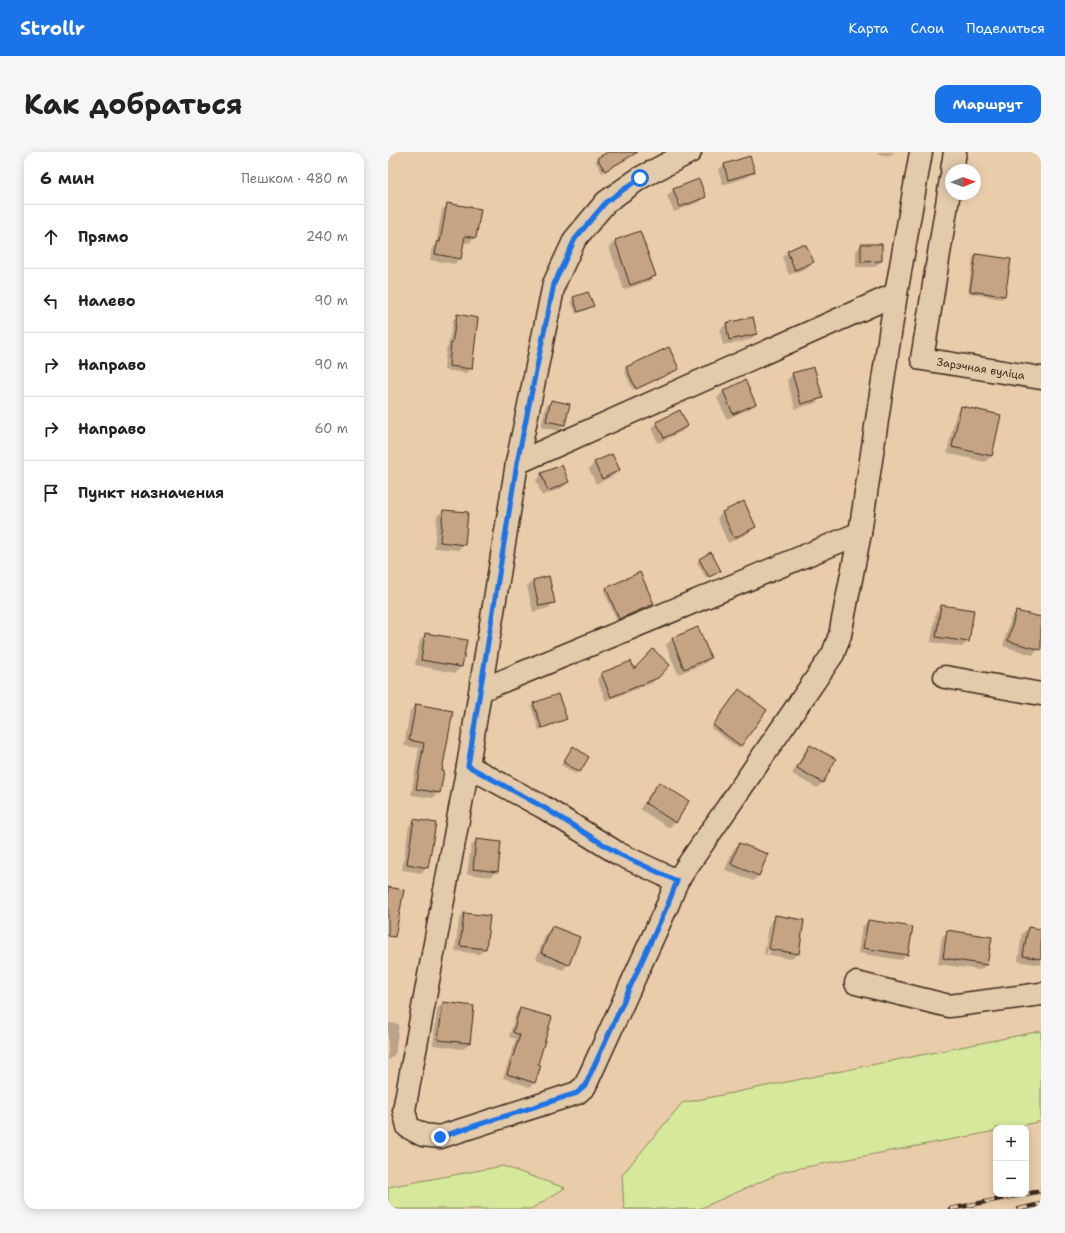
<!DOCTYPE html>
<html lang="ru">
<head>
<meta charset="utf-8">
<style>
	:root { --surface:#fff; --page:#f6f6f6; --text:#222; --muted:#767676; --line:#e0e0e0; --accent:#1a73e8 }
	body { margin:0; font-family:"Shantell Sans",sans-serif; background:var(--page); color:var(--text) }
	.controls { position:absolute; right:12px; bottom:12px; display:grid; overflow:hidden; border-radius:8px; box-shadow:0 2px 10px #0003 }
	.controls button { width:36px; height:36px; display:grid; place-items:center; padding:0; border:0; border-bottom:1px solid var(--line); background:var(--surface); color:var(--text); font:20px sans-serif }
	.compass { position:absolute; left:557px; top:12px; width:36px; height:36px; border-radius:50%; background:var(--surface); box-shadow:0 2px 10px #0003; rotate:89deg }
	.stop { position:absolute; width:12px; height:12px; margin:-9px; border:3px solid #1a73e8; border-radius:50%; background:#fff }
	.stop.end { background:#1a73e8; border-color:#fff; box-shadow:0 1px 4px #0008 }
	.list { margin:0; padding:0; list-style:none }
	h2 { display:flex; justify-content:space-between; align-items:center; height:52px; margin:0; padding:0 16px; font-size:17px }
	h2 small { font-size:13px; font-weight:400; color:var(--muted) }
	.list li { display:grid; grid-template-columns:26px 1fr auto; gap:12px; align-items:center; box-sizing:border-box; height:64px; padding:0 16px; border-top:1px solid var(--line) }
	.list b { display:block; font-size:15px; white-space:nowrap }
	.list em { font-size:13px; font-style:normal; color:var(--muted) }
	.icon { flex:none; width:22px; height:22px; fill:none; stroke:currentColor; stroke-width:2; stroke-linecap:round; stroke-linejoin:round }
	.map { position:relative; flex:none; width:653px; height:1057px; overflow:hidden; border-radius:12px }
	header { display:flex; align-items:center; gap:24px; box-sizing:border-box; height:56px; padding:0 20px; background:var(--accent); color:#fff }
	header strong { font-size:19px }
	nav { display:flex; gap:22px; margin-inline-start:auto; font-size:14px }
	.intro { display:flex; align-items:center; justify-content:space-between; box-sizing:border-box; height:96px; padding:0 24px }
	h1 { margin:0; font-size:28px }
	.button { padding:10px 18px; border-radius:12px; background:var(--accent); color:#fff; font-size:14px; font-weight:700 }
	main { display:flex; gap:24px; padding:0 24px }
	aside { flex:1; background:var(--surface); border-radius:12px; box-shadow:0 2px 10px #0003 }
	.map>svg:first-child { display:block }
	.green { fill:#d6e89b; stroke:#88895c }
	.shadow { fill:#0003; fill-rule:evenodd }
	.building { fill:#c6a483; stroke:#3b2a1e }
	.lines { fill:none; stroke-linecap:round; stroke-linejoin:round }
	.minor-casing { stroke:#3b2a1e; stroke-width:25 }
	.minor { stroke:#e3caab; stroke-width:22 }
	.rail-casing { stroke:#3b2a1e; stroke-width:4.5 }
	.rail { stroke:#e3caab; stroke-width:3; stroke-dasharray:9; stroke-linecap:butt }
	.route { stroke:#1a73e8; stroke-width:5 }
	.labels { text-anchor:middle; dominant-baseline:central; stroke-width:4; stroke-linejoin:round; paint-order:stroke }
	.street-label { font-size:11px; fill:#3b2a1e; stroke:#e3caab }
</style>
</head>
<body>
<header>
<strong>Strollr</strong>
<nav><a>Карта</a><a>Слои</a><a>Поделиться</a></nav>
</header>
<div class="intro"><h1>Как добраться</h1><a class="button">Маршрут</a></div>
<main>
<aside>
<h2>6 мин<small>Пешком · 480 m</small></h2>
<ul class="list">
<li><svg class="icon" aria-label="ahead" viewBox="0 0 24 24"><path d="M12 20V5M6 11l6-6 6 6"/></svg><div><b>Прямо</b></div><em>240 m</em></li>
<li><svg class="icon" aria-label="left" viewBox="0 0 24 24"><path d="M17 20v-9H6M10 6l-5 5 5 5"/></svg><div><b>Налево</b></div><em>90 m</em></li>
<li><svg class="icon" aria-label="right" viewBox="0 0 24 24"><path d="M7 20v-9h11M14 6l5 5-5 5"/></svg><div><b>Направо</b></div><em>90 m</em></li>
<li><svg class="icon" aria-label="right" viewBox="0 0 24 24"><path d="M7 20v-9h11M14 6l5 5-5 5"/></svg><div><b>Направо</b></div><em>60 m</em></li>
<li><svg class="icon" aria-label="arrive" viewBox="0 0 24 24"><path d="M6 21V4h12l-3 4 3 4H6"/></svg><div><b>Пункт назначения</b></div></li>
</ul>
</aside>
<div class="map">
<svg width="653" height="1057" viewBox="0 0 653 1057">
	<rect width="100%" height="100%" fill="#e9ccaa"/>
	<filter id="ink" filterUnits="userSpaceOnUse"><feTurbulence type="fractalNoise" baseFrequency=".025" numOctaves="2"/><feDisplacementMap in="SourceGraphic" scale="8" xChannelSelector="R" yChannelSelector="G"/><feConvolveMatrix kernelMatrix="1 2 1 2 8 2 1 2 1" color-interpolation-filters="sRGB"/></filter>
	<g filter="url(#ink)">
		<g class="green">
			<polygon points="653,879 653,969 624,976 608,976 608,979 397,1019 311,1057 236,1057 234,1023 294,951"/>
			<polygon points="115,1014 177,1036 143,1057 0,1057 0,1035"/>
		</g>
		<g class="shadow">
			<polygon points="222,0 227,0 230,12 214,21 207,9"/>
			<polygon points="490,0 506,0 502,4 490,2"/>
			<polygon points="361,5 366,20 360,25 335,33 330,18 336,13"/>
			<polygon points="310,28 317,44 311,50 286,60 279,44 285,38"/>
			<polygon points="60,52 87,86 81,91 75,90 72,106 66,112 42,108 44,96 48,93 54,58"/>
			<polygon points="252,80 266,124 261,129 236,138 221,95 227,89"/>
			<polygon points="473,93 493,109 487,115 468,115 468,99"/>
			<polygon points="400,100 424,110 419,116 401,123 394,105"/>
			<polygon points="588,103 622,108 616,144 614,147 580,141 585,105"/>
			<polygon points="186,146 205,154 202,156 188,162 183,149"/>
			<polygon points="70,163 83,216 79,221 56,218 58,197 60,195 65,168"/>
			<polygon points="364,166 368,182 362,188 335,193 332,178 338,172"/>
			<polygon points="238,216 290,216 287,219 245,238 236,218"/>
			<polygon points="405,222 433,245 428,251 407,257 399,228"/>
			<polygon points="356,230 366,252 361,257 339,267 329,246 335,240"/>
			<polygon points="164,249 180,253 176,273 170,279 153,275 158,254"/>
			<polygon points="574,255 603,304 597,310 559,301 568,261"/>
			<polygon points="269,270 299,274 293,280 270,291 263,276"/>
			<polygon points="223,303 230,318 225,324 208,332 201,317 206,311"/>
			<polygon points="154,322 180,330 174,336 154,344 148,328"/>
			<polygon points="55,359 76,392 70,398 46,396 49,364"/>
			<polygon points="334,361 367,375 361,381 340,391 329,366"/>
			<polygon points="312,407 330,419 318,426 309,410"/>
			<polygon points="160,425 166,450 160,456 145,460 139,434 145,429"/>
			<polygon points="218,437 265,451 262,454 229,469 216,439"/>
			<polygon points="553,454 580,489 574,495 543,490 548,460"/>
			<polygon points="629,460 653,466 653,490 651,497 645,503 615,494 623,465"/>
			<polygon points="310,477 322,506 316,512 290,522 278,493 284,487"/>
			<polygon points="38,482 73,515 67,521 27,513 32,488"/>
			<polygon points="281,514 264,531 218,549 209,527 214,522"/>
			<polygon points="348,541 353,593 350,596 323,576"/>
			<polygon points="146,552 177,567 175,569 151,578 143,554"/>
			<polygon points="28,553 53,619 51,640 45,646 23,643 31,596 16,594 22,559"/>
			<polygon points="422,594 435,630 429,636 404,622 416,600"/>
			<polygon points="183,598 200,605 188,622 173,613"/>
			<polygon points="271,631 287,670 281,676 252,657 265,637"/>
			<polygon points="26,668 39,715 34,721 14,718 21,674"/>
			<polygon points="89,688 109,719 103,725 79,722 83,694"/>
			<polygon points="351,692 371,723 365,729 337,718 345,698"/>
			<polygon points="76,762 97,797 91,802 67,799 71,768"/>
			<path d="M387,764L410,801L404,807L376,802L382,770ZM385,769H387L381,802H379Z"/>
			<polygon points="480,769 519,803 513,808 470,801 474,775"/>
			<polygon points="164,775 180,812 175,818 148,807 158,781"/>
			<polygon points="640,776 653,778 653,813 630,809 634,782"/>
			<polygon points="560,779 598,813 592,818 550,812 554,785"/>
			<polygon points="55,851 85,854 81,891 75,897 45,893 49,857"/>
			<polygon points="132,857 149,913 146,931 142,935 115,926 128,887 121,885 128,861"/>
			<polygon points="0,871 11,872 7,902 1,908 0,908"/>
		</g>
		<g class="building">
			<polygon points="220,0 250,0 217,19 209,6"/>
			<polygon points="362,4 367,20 340,28 336,12"/>
			<polygon points="311,27 318,45 292,55 285,37"/>
			<polygon points="59,51 93,57 88,86 77,84 73,107 47,102 50,89 52,90"/>
			<polygon points="252,79 268,124 242,133 227,88"/>
			<polygon points="473,92 494,92 494,109 473,110"/>
			<polygon points="412,93 418,93 426,110 407,118 399,99"/>
			<polygon points="588,102 623,107 617,144 582,139"/>
			<polygon points="200,140 206,154 190,160 185,145"/>
			<polygon points="69,162 90,166 84,217 61,214 63,191 64,192"/>
			<polygon points="365,165 369,182 341,188 338,171"/>
			<polygon points="281,195 291,217 248,237 238,215"/>
			<polygon points="426,215 435,246 413,252 404,221"/>
			<polygon points="357,228 368,252 345,262 335,239"/>
			<polygon points="163,248 182,252 177,273 158,269"/>
			<polygon points="573,254 613,263 604,304 564,295"/>
			<polygon points="292,258 300,274 276,286 268,270"/>
			<polygon points="224,302 232,318 214,327 206,310"/>
			<polygon points="174,313 181,330 160,339 153,321"/>
			<polygon points="356,349 368,375 346,386 334,360"/>
			<polygon points="55,358 80,360 77,393 52,390"/>
			<polygon points="323,400 333,419 321,425 311,407"/>
			<polygon points="252,420 266,452 231,467 218,436"/>
			<polygon points="161,424 167,451 151,454 145,428"/>
			<polygon points="553,453 586,458 581,490 548,485"/>
			<polygon points="628,459 653,465 653,498 620,489"/>
			<polygon points="310,475 323,506 296,517 284,486"/>
			<polygon points="37,481 79,488 74,515 33,508"/>
			<polygon points="265,497 282,513 270,526 223,545 213,521 243,509 246,517"/>
			<polygon points="351,537 379,558 353,594 325,573"/>
			<polygon points="170,542 179,567 154,576 145,551"/>
			<polygon points="28,552 65,559 54,619 56,619 52,641 28,637 36,591 21,588"/>
			<polygon points="422,593 448,607 435,631 409,616"/>
			<polygon points="185,594 201,605 192,620 175,610"/>
			<polygon points="271,630 301,649 288,671 257,651"/>
			<polygon points="26,667 48,671 40,716 19,712"/>
			<polygon points="88,687 113,690 110,720 85,717"/>
			<polygon points="351,691 380,702 371,724 343,712"/>
			<polygon points="0,735 16,738 7,785 0,784"/>
			<polygon points="76,761 102,764 98,797 72,794"/>
			<polygon points="387,763 416,768 411,802 381,797"/>
			<polygon points="480,768 525,775 520,803 475,796"/>
			<polygon points="164,774 192,785 181,813 153,801"/>
			<polygon points="640,775 653,777 653,807 635,804"/>
			<polygon points="559,778 604,785 599,813 555,806"/>
			<polygon points="55,850 86,854 82,891 50,888"/>
			<polygon points="132,856 164,865 150,912 153,913 147,931 119,922 132,883 125,880"/>
		</g>
		<g class="lines">
			<defs>
				<g id="minor">
					<polyline points="302,0 252,26 218,50 187,87 166,132 129,311 80,614 16,958 20,975 35,983 52,985 189,941 197,934 280,752 289,729 445,502 452,483 472,381"/>
					<polyline points="564,18 567,0"/>
					<path id="s1" d="M563,27L534,207L653,226"/>
					<polyline points="129,311 508,142"/>
					<polyline points="557,525 653,542"/>
					<polyline points="93,538 472,381 508,142 533,0"/>
					<polyline points="80,614 155,655 231,702 289,729"/>
					<polyline points="468,831 561,854 653,842"/>
				</g>
			</defs>
			<use href="#minor" class="minor-casing"/>
			<use href="#minor" class="minor"/>
			<defs>
				<g id="rail">
					<polyline points="562,1057 653,1039"/>
					<polyline points="631,1057 653,1052"/>
				</g>
			</defs>
			<use href="#rail" class="rail-casing"/>
			<use href="#rail" class="rail"/>
		</g>
	</g>
	<g class="lines" filter="url(#ink)">
		<polyline class="route" points="52,985 189,941 197,934 280,752 289,729 231,702 155,655 80,614 129,311 166,132 187,87 218,50 252,26"/>
	</g>
	<g class="labels">
		<g class="street-label">
			<text stroke="none"><textPath href="#s1" startOffset="242">Зарэчная вуліца</textPath></text>
		</g>
	</g>
</svg>
<div class="controls">
<button>+</button>
<button>−</button>
</div>
<svg class="compass" viewBox="-18 -18 36 36"><path d="M0-13l5 13h-10z" fill="#e53935"/><path d="M0 13l5-13h-10z" fill="#767676"/></svg>
<div class="stop" style="left:252px;top:26px"></div>
<div class="stop end" style="left:52px;top:985px"></div>
</div>
</main>
</body>
</html>
